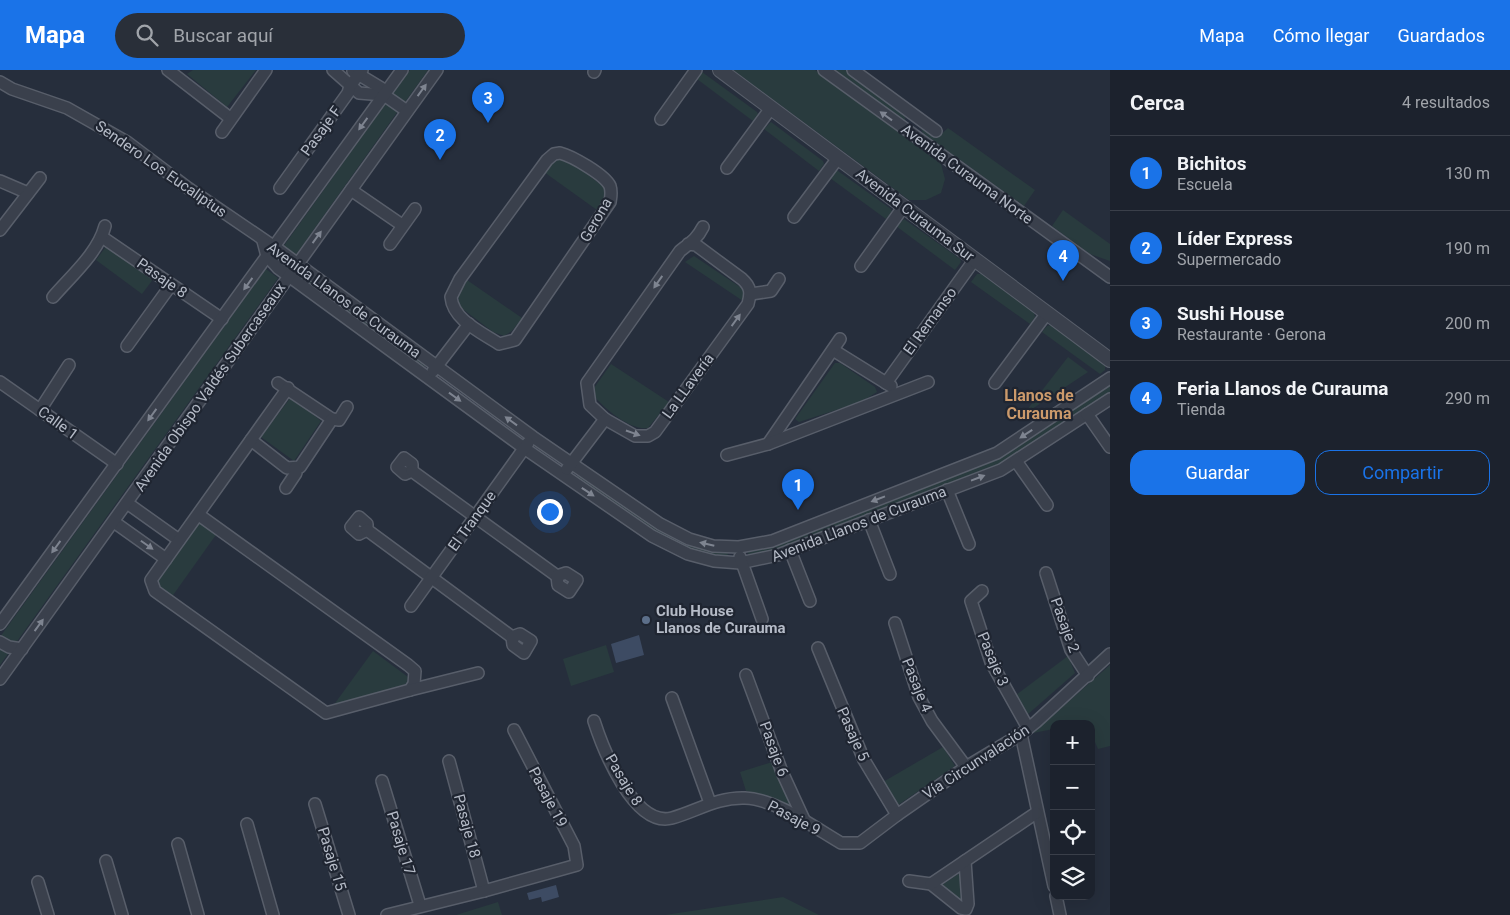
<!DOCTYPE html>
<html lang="es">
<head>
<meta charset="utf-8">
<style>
	:root { --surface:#1c222d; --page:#292f39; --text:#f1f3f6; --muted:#a0a4aa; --line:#3a3f49; --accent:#1a73e8 }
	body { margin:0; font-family:Roboto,sans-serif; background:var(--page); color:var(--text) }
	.controls { position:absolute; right:15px; bottom:15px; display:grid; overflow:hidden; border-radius:10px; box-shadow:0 5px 20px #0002 }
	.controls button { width:45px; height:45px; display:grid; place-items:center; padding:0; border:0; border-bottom:1px solid var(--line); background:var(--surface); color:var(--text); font:25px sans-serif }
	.you { position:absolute; left:549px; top:441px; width:18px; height:18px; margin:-12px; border:4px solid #fff; border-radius:50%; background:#1a73e8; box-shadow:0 0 0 8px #1a73e833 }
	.badge { display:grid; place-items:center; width:32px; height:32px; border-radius:50%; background:var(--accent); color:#fff; font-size:16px; font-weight:700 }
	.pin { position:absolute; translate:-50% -41px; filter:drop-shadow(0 1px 2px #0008) }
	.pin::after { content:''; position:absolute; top:26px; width:18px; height:15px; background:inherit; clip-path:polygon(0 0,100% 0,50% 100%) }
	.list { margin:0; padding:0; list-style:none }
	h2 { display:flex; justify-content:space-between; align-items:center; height:65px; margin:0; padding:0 20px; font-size:21px }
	h2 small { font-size:16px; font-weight:400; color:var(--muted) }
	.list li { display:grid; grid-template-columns:32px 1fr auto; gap:15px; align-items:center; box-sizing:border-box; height:75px; padding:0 20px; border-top:1px solid var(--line) }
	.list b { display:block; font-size:19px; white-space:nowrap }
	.list p { margin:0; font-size:16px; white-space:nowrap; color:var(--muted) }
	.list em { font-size:16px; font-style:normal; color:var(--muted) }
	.actions { display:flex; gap:10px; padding:15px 20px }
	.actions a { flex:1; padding:11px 0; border:1px solid var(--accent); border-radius:15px; text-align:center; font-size:18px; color:var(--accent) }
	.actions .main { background:var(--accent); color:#fff }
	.icon { flex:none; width:28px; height:28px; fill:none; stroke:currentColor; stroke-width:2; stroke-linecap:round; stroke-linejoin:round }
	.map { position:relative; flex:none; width:1110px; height:845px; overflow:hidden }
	header { display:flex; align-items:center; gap:30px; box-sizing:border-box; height:70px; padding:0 25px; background:var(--accent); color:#fff }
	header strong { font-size:24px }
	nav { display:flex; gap:28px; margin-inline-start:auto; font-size:18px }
	.search { width:350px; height:45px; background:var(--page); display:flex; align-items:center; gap:12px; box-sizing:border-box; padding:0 18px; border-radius:28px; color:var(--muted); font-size:19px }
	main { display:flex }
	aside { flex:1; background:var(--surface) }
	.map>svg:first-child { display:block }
	.green { fill:#293b3e }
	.water { fill:#3d4b63 }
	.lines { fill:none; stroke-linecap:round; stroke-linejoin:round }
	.minor-casing { stroke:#585e6a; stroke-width:14 }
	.tertiary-casing { stroke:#585e6a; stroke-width:16 }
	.minor { stroke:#3a404c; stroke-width:11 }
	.tertiary { stroke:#3a404c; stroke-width:14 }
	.oneway { fill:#7e8490 }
	.service-dot { fill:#5c6f8a; stroke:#1f2531; stroke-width:2 }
	.labels { text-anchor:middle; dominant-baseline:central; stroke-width:4.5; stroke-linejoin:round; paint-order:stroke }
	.street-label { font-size:15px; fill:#b5bbc7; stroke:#1f2531 }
	.poi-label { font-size:15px; font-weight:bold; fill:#b5bbc7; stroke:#1f2531; text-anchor:start }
	.neighbourhood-label { font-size:16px; font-weight:bold; fill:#cc9a6b; stroke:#1f2531 }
</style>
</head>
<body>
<header>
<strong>Mapa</strong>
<div class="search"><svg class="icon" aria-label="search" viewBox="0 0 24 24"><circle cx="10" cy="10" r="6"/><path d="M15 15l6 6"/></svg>Buscar aquí</div>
<nav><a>Mapa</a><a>Cómo llegar</a><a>Guardados</a></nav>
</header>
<main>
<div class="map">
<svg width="1110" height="845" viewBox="0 0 1110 845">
	<rect width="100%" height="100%" fill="#262e3c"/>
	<g class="green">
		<polygon points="193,0 256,0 227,37 187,4"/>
		<polygon points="410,0 428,0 405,32 393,24"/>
		<polygon points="733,0 815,0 941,94 945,109 941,123 926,130 909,130"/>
		<polygon points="836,0 847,0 903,41 906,52"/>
		<polygon points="702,2 757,42 758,44 753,51 697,9"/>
		<polygon points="386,33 398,41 295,186 283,177"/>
		<polygon points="917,50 939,66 948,58 1035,120 1024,136 923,63"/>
		<polygon points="771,52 823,91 824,94 819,101 764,59"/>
		<polygon points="565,87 605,118 606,126 597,140 544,102 555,88"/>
		<polygon points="835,101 838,101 891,139 892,142 886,149 830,108"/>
		<polygon points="1063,140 1110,174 1110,191 1090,184 1052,156"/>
		<polygon points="904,149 960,189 961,192 955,200 896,156"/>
		<polygon points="108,174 154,208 142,224 96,190"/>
		<polygon points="694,186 743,219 743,231 685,192"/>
		<polygon points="266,199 278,208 0,595 0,567"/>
		<polygon points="977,204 982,204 1034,242 1035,247 1030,254 971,212"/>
		<polygon points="310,210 426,294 423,298 308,214"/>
		<polygon points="467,210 522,248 512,261 504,266 493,262 460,237 458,226"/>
		<polygon points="1051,255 1105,295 1105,300 1100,304 1042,262 1047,256"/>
		<polygon points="1068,287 1088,302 1023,345"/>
		<polygon points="835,293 840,293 875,317 877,322 861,332 799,352 795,349"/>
		<path d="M611,294L669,332L648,358C631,361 605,339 595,327L594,318Z"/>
		<polygon points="1110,316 1110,323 1004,393 789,476 751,485 748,484 749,480 1000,387"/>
		<polygon points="291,327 321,351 294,391 261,367"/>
		<path d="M579,404L659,458L727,480L728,485C687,495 609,432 576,409Z"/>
		<polygon points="201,451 218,462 171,528 157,518 156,509 196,453"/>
		<polygon points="606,575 614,602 571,616 563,589"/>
		<polygon points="373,581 408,607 407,613 397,618 333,636"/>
		<polygon points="1068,586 1075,603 1027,645 1016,625"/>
		<polygon points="1110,595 1110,676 1098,679 1091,663 1091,654 1054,654 1054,659 1033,663"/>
		<polygon points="943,677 955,696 898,735 883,712"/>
		<polygon points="772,692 794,740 782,732 746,721 740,702"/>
		<polygon points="960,803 961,830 940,816"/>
		<polygon points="783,827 819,845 665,845"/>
		<polygon points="498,832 502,845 456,845"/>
	</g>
	<g class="water">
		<polygon points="639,565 644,585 616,593 611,574"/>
		<polygon points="556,815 559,827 542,832 541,827 529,830 527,823"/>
	</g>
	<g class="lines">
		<defs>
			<g id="minor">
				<polyline points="168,0 230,48"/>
				<polyline points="333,0 359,23 384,25 407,41"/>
				<polyline points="824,0 1110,207"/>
				<polyline points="853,0 936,61"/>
				<polyline points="353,1 386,21"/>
				<polyline points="594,2 595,0"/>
				<polyline points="0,12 12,19 67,38 127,72 188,118 276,178 533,367 660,454 689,469 713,476 739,477 772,471 997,383 1110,308"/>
				<polyline points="661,49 696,0"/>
				<polyline points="222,62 266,0"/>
				<path d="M560,83C572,86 605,105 610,116C612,122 611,126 610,132L515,270L499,274C481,262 453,250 451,227L460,209L547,90L554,84Z"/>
				<polyline points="727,98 771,38"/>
				<polyline points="0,111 28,123"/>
				<polyline points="280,118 348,23 350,16 362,0"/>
				<polyline points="351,120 402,155"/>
				<polyline points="794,147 838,88"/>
				<polyline points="0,160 40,108"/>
				<polyline points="102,167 222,249"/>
				<polyline points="263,171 267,186 278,198 524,378 652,466 688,484 714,491 740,493 778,485 1001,400 1110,329"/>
				<polyline points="390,174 415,139"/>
				<path d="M688,174L696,175L742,209C751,217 751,223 748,234L655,362L648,366H635L605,349L590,335L587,313L680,181C690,173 697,169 703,157"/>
				<polyline points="861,196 904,136"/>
				<polyline points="751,224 771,221 779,209"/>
				<path d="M53,227C71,206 98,183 105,156"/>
				<polyline points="127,276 171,215"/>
				<polyline points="833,280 891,316"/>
				<polyline points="433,301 469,254"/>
				<polyline points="0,312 117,394"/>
				<polyline points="278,313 332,349 339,350 347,337"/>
				<polyline points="886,313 975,189"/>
				<polyline points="995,313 1047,243"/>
				<polyline points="40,340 69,295"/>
				<polyline points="1087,344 1110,377"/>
				<polyline points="251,370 287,398 300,397 332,349"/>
				<polyline points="768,374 840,269"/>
				<polyline points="727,385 768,374 928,312"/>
				<polygon points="404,388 412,394 412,401 405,404 397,397"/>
				<polyline points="1016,391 1047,435"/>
				<polyline points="567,399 605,349"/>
				<polyline points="412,401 557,506"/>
				<polyline points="286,418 296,403 295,398"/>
				<polyline points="947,420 969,474"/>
				<polyline points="127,433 179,470"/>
				<polyline points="199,445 408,595 415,601 414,614 410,620 326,643 155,521 151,510 288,318"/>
				<polygon points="359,447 367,454 367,460 359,464 351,457"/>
				<polyline points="869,450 890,504"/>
				<polyline points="114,452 166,489"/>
				<polyline points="367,460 512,567"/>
				<polyline points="790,480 810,531"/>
				<polyline points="740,487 762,549"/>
				<polygon points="566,503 577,510 569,522 558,515 557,506"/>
				<polyline points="1046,503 1071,580 1088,606"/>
				<polyline points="982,521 971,531 991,592 1028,658"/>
				<polyline points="411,536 528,373"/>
				<polyline points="895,553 919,627 932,651 966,697"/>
				<polyline points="0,554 402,0"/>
				<polygon points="520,564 531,571 524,583 513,575 512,567"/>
				<polyline points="0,572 9,577 22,579"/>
				<polyline points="818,578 864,690 897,745"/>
				<polyline points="746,605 782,702 805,752"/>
				<polyline points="0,609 437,0"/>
				<polyline points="410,620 478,603"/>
				<polyline points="672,628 710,733"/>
				<path d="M594,651C603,679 634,758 672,748C697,741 717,727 745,728C776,729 815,758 841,773H860L897,745L966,697L1021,664L1036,652L1110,584"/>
				<polyline points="1021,664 1054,816"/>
				<polyline points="449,691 484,821"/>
				<polyline points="382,711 420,835"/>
				<polyline points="315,734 349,845"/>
				<polyline points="247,754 273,845"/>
				<polyline points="178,774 198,845"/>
				<polyline points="106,791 122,845"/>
				<polyline points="909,811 931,814 961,838 966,839 968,834 965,791"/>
				<polyline points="38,812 48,845"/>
				<polyline points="931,814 1036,743"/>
				<polyline points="1056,826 1060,845"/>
				<polyline points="387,845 484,821 577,795 574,776 514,660"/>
			</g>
			<polyline id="tertiary" points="720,0 1110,290"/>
		</defs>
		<use href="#minor" class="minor-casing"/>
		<use href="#tertiary" class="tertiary-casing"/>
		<use href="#minor" class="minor"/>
		<use href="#tertiary" class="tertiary"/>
	</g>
	<defs><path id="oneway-solid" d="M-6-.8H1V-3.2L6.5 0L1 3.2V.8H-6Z" transform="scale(1.25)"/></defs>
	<g class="oneway">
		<use href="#oneway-solid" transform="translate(422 20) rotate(-54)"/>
		<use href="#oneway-solid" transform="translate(886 46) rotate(-144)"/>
		<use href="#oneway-solid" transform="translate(363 54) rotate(126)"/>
		<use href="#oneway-solid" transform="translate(317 167) rotate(-54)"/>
		<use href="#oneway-solid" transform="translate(658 212) rotate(125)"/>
		<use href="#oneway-solid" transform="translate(248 214) rotate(126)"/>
		<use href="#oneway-solid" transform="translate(736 250) rotate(-54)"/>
		<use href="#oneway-solid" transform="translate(455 327) rotate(36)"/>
		<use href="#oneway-solid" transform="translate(152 345) rotate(126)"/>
		<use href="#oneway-solid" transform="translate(511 351) rotate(-144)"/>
		<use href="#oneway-solid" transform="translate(633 363) rotate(19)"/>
		<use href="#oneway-solid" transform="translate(1026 364) rotate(147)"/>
		<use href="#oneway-solid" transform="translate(978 408) rotate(-21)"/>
		<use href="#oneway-solid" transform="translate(588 422) rotate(34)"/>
		<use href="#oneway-solid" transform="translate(878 429) rotate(159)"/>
		<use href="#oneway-solid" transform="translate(707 474) rotate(-167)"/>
		<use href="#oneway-solid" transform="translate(147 475) rotate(35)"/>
		<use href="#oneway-solid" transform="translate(56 477) rotate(126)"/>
		<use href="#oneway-solid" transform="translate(39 555) rotate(-54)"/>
	</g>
	<circle class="service-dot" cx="646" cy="550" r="5"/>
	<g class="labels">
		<g class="street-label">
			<text transform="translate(321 61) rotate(-54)">Pasaje F</text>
			<text transform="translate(161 99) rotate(35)">Sendero Los Eucaliptus</text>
			<text transform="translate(967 104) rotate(36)">Avenida Curauma Norte</text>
			<text transform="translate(915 145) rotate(37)">Avenida Curauma Sur</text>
			<text transform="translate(596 150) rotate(-60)">Gerona</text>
			<text transform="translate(162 208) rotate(35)">Pasaje 8</text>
			<text transform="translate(344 230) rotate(36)">Avenida Llanos de Curauma</text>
			<text transform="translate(930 251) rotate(-54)">El Remanso</text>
			<text transform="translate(688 316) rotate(-54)">La LLavería</text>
			<text transform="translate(210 317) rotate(-55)">Avenida Obispo Valdés Subercaseaux</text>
			<text transform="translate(58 353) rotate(36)">Calle 1</text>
			<text transform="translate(472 451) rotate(-54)">El Tranque</text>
			<text transform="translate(859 454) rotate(-21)">Avenida Llanos de Curauma</text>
			<text transform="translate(1065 555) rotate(70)">Pasaje 2</text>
			<text transform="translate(993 589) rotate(67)">Pasaje 3</text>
			<text transform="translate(917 615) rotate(68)">Pasaje 4</text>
			<text transform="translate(853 664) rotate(66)">Pasaje 5</text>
			<text transform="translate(774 679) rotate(70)">Pasaje 6</text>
			<text transform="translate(976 692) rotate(-33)">Vía Circunvalación</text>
			<text transform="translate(624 710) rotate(59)">Pasaje 8</text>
			<text transform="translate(548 727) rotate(62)">Pasaje 19</text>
			<text transform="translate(794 748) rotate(28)">Pasaje 9</text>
			<text transform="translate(467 756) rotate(75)">Pasaje 18</text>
			<text transform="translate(401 773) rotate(73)">Pasaje 17</text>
			<text transform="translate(332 789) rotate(73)">Pasaje 15</text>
		</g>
		<g class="poi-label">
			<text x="656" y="541">Club House<tspan x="656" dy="17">Llanos de Curauma</tspan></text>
		</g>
		<g class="neighbourhood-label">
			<text x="1039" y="325">Llanos de<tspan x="1039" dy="18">Curauma</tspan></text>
		</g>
	</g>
</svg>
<div class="controls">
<button>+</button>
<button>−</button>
<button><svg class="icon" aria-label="locate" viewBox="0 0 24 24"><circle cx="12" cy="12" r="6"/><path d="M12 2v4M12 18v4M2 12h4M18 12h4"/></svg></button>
<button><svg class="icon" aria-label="layers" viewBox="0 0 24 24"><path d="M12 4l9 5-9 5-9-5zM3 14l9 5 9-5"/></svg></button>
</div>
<div class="you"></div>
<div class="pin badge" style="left:798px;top:440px">1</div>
<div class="pin badge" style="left:440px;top:90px">2</div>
<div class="pin badge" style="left:488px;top:53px">3</div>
<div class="pin badge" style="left:1063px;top:211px">4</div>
</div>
<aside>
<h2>Cerca<small>4 resultados</small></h2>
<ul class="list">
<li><span class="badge">1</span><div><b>Bichitos</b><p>Escuela</p></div><em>130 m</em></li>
<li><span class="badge">2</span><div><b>Líder Express</b><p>Supermercado</p></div><em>190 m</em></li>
<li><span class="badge">3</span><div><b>Sushi House</b><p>Restaurante · Gerona</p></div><em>200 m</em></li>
<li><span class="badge">4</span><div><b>Feria Llanos de Curauma</b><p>Tienda</p></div><em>290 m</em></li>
</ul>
<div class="actions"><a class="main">Guardar</a><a>Compartir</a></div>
</aside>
</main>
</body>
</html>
